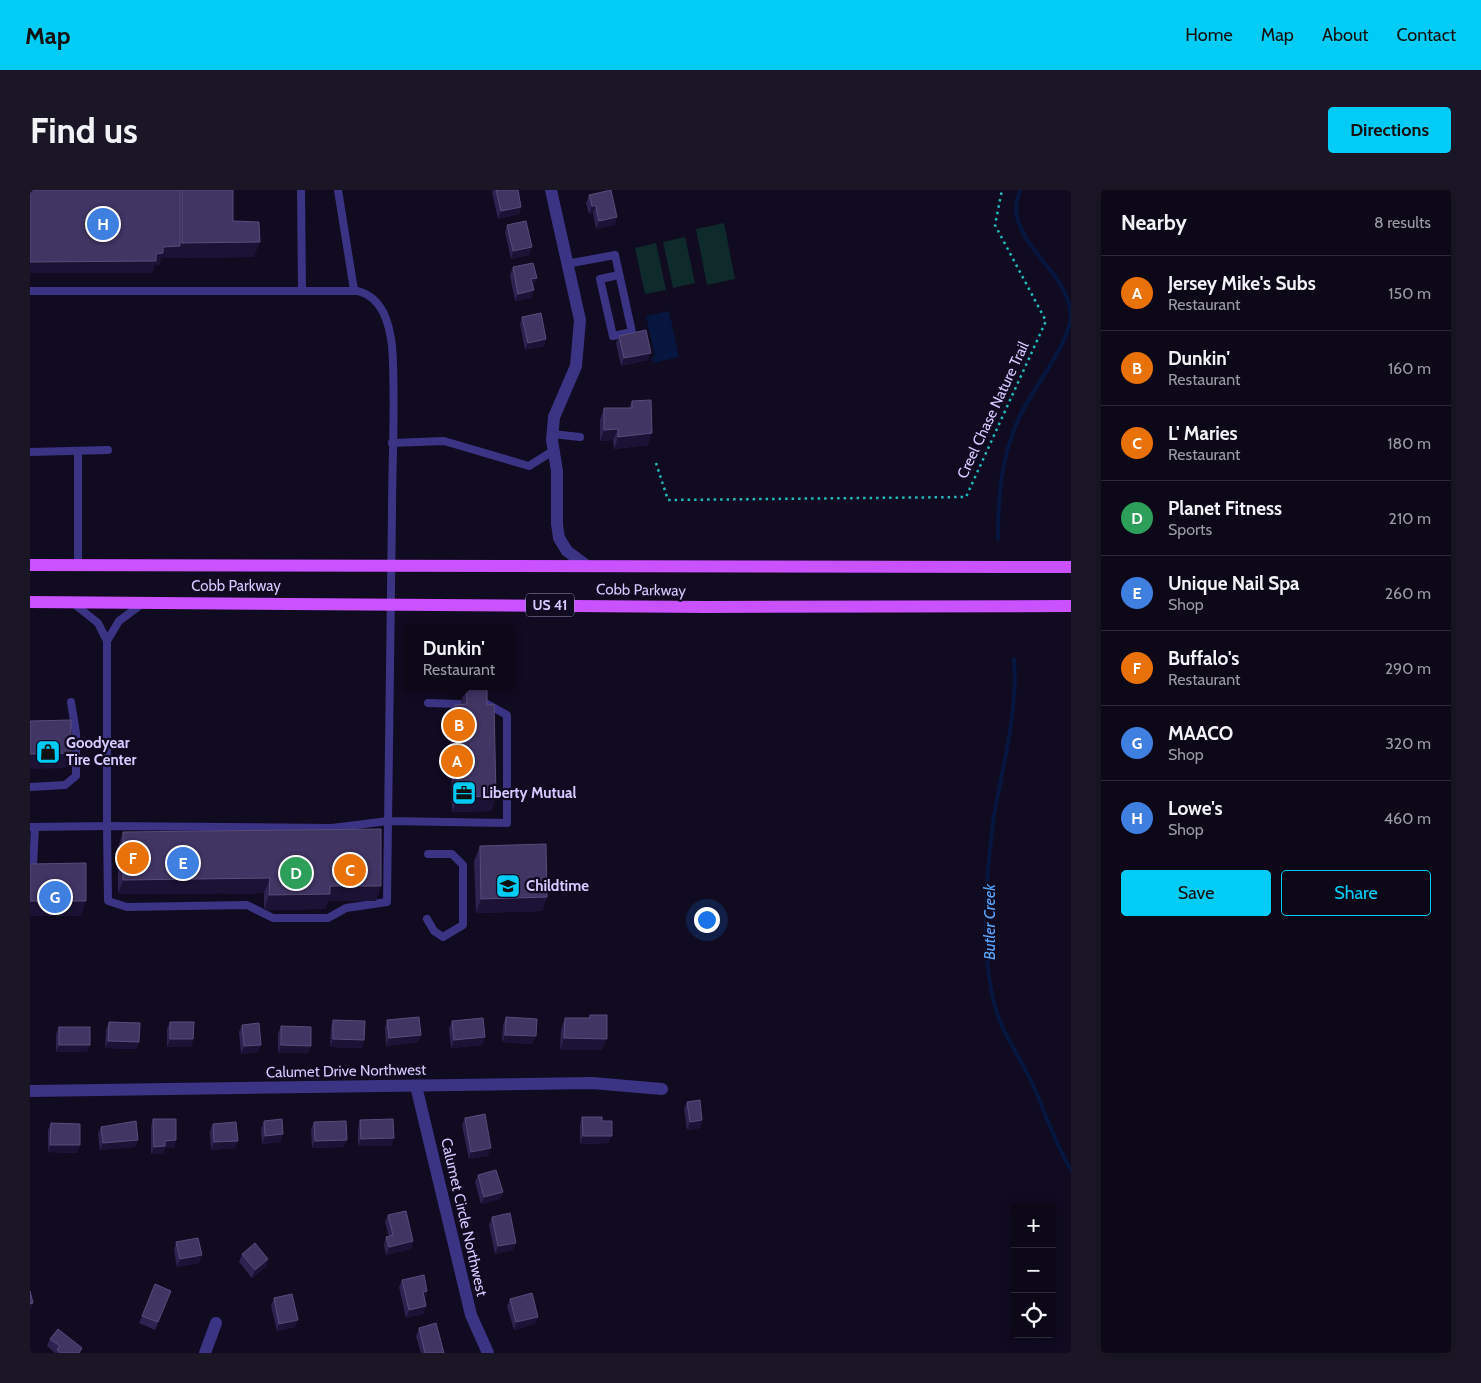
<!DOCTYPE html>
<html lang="en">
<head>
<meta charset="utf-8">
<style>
	:root { --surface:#0c0818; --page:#1a1625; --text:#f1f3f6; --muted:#9a9aa2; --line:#2c2937; --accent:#00ccf5 }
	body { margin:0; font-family:Cabin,sans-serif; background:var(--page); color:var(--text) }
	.controls { position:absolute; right:15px; bottom:15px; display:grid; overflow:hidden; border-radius:5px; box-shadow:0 2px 12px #0003 }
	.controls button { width:45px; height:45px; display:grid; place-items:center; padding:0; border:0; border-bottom:1px solid var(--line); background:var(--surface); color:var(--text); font:25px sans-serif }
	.you { position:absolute; left:676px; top:729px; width:18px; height:18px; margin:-12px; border:4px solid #fff; border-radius:50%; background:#1a73e8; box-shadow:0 0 0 8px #1a73e833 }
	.badge { display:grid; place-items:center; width:32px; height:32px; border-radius:50%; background:var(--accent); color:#fff; font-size:16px; font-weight:700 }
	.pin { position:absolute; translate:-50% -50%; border:2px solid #fff; box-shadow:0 1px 5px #0006 }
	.popup { position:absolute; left:374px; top:435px; width:110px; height:65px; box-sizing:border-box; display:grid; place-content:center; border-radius:5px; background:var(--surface); filter:drop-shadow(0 1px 4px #0005); font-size:16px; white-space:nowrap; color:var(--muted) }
	.popup b { font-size:19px; color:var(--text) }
	.popup::after { content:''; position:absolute; left:50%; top:100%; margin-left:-10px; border:10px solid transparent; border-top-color:var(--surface) }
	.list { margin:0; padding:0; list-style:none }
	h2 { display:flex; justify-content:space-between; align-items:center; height:65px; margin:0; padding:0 20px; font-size:21px }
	h2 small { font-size:16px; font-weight:400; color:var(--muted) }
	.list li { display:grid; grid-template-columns:32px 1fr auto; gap:15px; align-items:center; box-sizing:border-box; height:75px; padding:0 20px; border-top:1px solid var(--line) }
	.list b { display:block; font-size:19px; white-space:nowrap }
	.list p { margin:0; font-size:16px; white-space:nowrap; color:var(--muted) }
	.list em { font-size:16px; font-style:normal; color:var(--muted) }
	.actions { display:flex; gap:10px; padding:15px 20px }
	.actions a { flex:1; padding:11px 0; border:1px solid var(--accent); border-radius:5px; text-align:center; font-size:18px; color:var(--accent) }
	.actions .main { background:var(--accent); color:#111 }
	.icon { flex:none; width:28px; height:28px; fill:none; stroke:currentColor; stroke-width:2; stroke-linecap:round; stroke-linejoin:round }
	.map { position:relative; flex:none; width:1041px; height:1163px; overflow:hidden; border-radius:5px }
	header { display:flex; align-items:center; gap:30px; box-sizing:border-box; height:70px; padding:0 25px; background:var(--accent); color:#111 }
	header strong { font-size:24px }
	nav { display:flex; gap:28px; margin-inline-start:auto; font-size:18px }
	.intro { display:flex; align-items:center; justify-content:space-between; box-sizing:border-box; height:120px; padding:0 30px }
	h1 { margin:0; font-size:35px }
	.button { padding:12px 22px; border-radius:5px; background:var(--accent); color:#111; font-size:18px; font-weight:700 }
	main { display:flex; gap:30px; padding:0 30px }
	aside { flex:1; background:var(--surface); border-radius:5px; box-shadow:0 2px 12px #0003 }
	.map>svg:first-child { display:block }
	.green { fill:#0e2a2b }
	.water { fill:#06163f }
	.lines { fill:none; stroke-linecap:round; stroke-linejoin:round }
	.stream { stroke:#06163f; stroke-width:4 }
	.path { stroke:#25b7b9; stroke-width:2.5; stroke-dasharray:2.5 4; stroke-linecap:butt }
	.service { stroke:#3b3383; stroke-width:8 }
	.minor { stroke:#3b3383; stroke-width:12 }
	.primary { stroke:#ca51ff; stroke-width:12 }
	.wall { fill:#2e2350 }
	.shaded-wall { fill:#1b1235 }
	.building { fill:#403563; stroke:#574c7b }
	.labels { text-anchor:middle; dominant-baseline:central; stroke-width:4.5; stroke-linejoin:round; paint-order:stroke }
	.shield { fill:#100b20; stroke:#9991bc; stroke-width:1 }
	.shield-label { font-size:14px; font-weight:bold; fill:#d4caff }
	.street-label { font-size:15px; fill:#d4caff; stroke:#100b20 }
	.poi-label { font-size:15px; font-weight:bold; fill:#d4caff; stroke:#100b20; text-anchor:start }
	.water-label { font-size:16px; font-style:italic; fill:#58a6ff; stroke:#100b20 }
</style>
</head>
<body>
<header>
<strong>Map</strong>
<nav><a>Home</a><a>Map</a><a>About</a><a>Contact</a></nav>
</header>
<div class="intro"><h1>Find us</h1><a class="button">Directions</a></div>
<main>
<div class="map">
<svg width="1041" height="1163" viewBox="0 0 1041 1163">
	<rect width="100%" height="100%" fill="#100b20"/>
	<g class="green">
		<polygon points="694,33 705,89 677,95 666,39"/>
		<polygon points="655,47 665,93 643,98 633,52"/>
		<polygon points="626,53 636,100 615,104 605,58"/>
	</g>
	<polygon class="water" points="639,121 649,167 623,173 622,167 625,166 616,126"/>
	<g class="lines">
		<g class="stream">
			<path d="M968,349C968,307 971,268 988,230C1000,202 1041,152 1041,125C1038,84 992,62 986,22C985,15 988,7 990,0"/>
			<path d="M984,469C988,523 973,573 964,626C956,683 949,771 968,826C977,851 993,872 1004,897C1016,925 1025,953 1041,980"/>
		</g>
		<polyline class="path" points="626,273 638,310 936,307 1016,131 965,35 972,0"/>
		<g class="service">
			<polyline points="271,0 272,100"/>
			<polyline points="308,0 324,100"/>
			<polyline points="536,74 585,65 602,142 583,146 570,89 589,85"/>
			<path d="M0,101H328C353,108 359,133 362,155C366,208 362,268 362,322C361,452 358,582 357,712L316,718L298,728H243L217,715L97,717L78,711L77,636L302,638L358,631L477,633V525L457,514"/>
			<polyline points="522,244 550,247"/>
			<polyline points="362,253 414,251 499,276 523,261"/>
			<polyline points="48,261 48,375"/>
			<polyline points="0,262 78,260"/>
			<polyline points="43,413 68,433 77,451 89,431 113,413"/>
			<polyline points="398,513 429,514"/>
			<polyline points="0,597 35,595 46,586 46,543 41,512"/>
			<polyline points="0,637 77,636 77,451"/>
			<polyline points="0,677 3,677 5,637"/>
			<polyline points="397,729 404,741 413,747 433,735 433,675 422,664 398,664"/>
		</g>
		<g class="minor">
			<polyline points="521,0 550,130 546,176 524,227 522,250 527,281 527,334 529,348 537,361 557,376"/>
			<polyline points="386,896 441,1125 458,1163"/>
			<polyline points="0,901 562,893 632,899"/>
			<polyline points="175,1163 186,1133"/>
		</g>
		<g class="primary">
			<polyline points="0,375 1041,377"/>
			<polyline points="0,412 676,417 1041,416"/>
		</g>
	</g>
	<g class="wall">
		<polygon points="0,0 203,0 203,31 224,67 131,68 129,75 125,75 122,83 0,83"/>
		<polygon points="463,0 488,0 491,17 489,24 468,29 462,2"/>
		<polygon points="559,5 585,35 566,39 563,23 559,24 556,13"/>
		<polygon points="477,35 499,65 481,69 475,42"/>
		<polygon points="483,77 507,88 504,95 503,95 504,100 501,108 485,111 480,85"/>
		<polygon points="492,127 516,149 514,156 495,160 490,134"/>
		<polygon points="589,146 618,170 591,176 586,153"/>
		<polygon points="602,211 618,255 584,259 583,250 570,251 570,230 574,218 599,218"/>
		<polygon points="436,496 457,515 466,606 461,621 422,622 420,529 425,515 431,515 431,511"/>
		<polygon points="93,642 346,711 298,711 295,719 234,720 234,703 88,704 88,657"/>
		<polygon points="450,656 517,707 512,721 446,723 444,671"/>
		<polygon points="560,825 572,860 530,860 531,839 535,828 559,828"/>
		<polygon points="476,827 503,854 472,852 473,835"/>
		<polygon points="303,830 334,850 332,858 300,857 301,837"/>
		<polygon points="357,830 391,845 388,852 356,856 355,838"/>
		<polygon points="422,831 452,855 421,858 419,839"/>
		<polygon points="79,832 109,852 106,859 75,858 76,840"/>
		<polygon points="140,832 163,849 161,857 137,857 137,839"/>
		<polygon points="212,835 228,862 211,864 209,842"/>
		<polygon points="251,836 281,856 278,863 248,863 248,844"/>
		<polygon points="29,837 57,862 26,862 26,844"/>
		<polygon points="657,912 672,930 670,938 657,940 654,919"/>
		<polygon points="552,927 572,931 579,953 550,954 550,935"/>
		<polygon points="435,928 458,966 439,969 432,935"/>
		<polygon points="123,929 146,950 144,958 135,958 133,964 121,964 121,937"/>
		<polygon points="330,930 361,956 328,956 328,938"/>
		<polygon points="234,931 251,952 232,954 231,939"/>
		<polygon points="284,932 314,957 282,958 281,939"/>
		<polygon points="21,933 50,955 47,963 18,962 18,940"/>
		<polygon points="183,934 208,951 205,958 181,960 180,941"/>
		<polygon points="71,937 108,950 105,957 70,960 68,944"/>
		<polygon points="448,985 473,1002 470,1009 451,1014 445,992"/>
		<polygon points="358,1025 383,1051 381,1059 356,1065 354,1055 356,1047 359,1047 355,1032"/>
		<polygon points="462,1027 483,1060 465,1064 459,1035"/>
		<polygon points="146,1052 169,1073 147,1077 144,1060"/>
		<polygon points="212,1064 238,1069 236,1077 222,1088 209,1072"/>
		<polygon points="372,1090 397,1101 395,1108 396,1116 393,1124 376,1128 369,1097"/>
		<polygon points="138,1108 125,1140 109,1133 112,1126"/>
		<polygon points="244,1108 265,1137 247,1141 241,1116"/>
		<polygon points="480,1109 505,1134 484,1140 477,1116"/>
		<polygon points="389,1138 414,1163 391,1163 386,1146"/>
		<polygon points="20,1149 51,1163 25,1163 17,1156"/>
	</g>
	<g class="shaded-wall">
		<polygon points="562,16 566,16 563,23 559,24"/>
		<polygon points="491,17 489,24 468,29 471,21"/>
		<polygon points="587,27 585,35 566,39 569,31"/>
		<polygon points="230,52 224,67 131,68 129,75 125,75 122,83 0,83 0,72 126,64 133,57 150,56 152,53"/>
		<polygon points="502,57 499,65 481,69 483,61"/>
		<polygon points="507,88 504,95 499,96 501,89"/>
		<polygon points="504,100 501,108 485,111 488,104"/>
		<polygon points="516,149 514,156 495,160 498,153"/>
		<polygon points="621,163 618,170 591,176 594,168"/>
		<polygon points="588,239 583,250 570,251 574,240"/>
		<polygon points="622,243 618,255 584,259 588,247"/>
		<polygon points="41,563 36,578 0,579 0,564"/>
		<polygon points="466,606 461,621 422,622 428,607"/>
		<polygon points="240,688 234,703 88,704 93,690"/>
		<polygon points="300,696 351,696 346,711 298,711 295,719 234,720 239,705"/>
		<polygon points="517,707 512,721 446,723 451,709"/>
		<polygon points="0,711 56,711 51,726 0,726"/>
		<polygon points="391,845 388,852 356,856 359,848"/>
		<polygon points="475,845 506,846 503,854 472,852"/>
		<polygon points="455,847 452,855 421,858 424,850"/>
		<polygon points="534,848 577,849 572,860 530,860"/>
		<polygon points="140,849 163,849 161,857 137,857"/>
		<polygon points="303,849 334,850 332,858 300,857"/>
		<polygon points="78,851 109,852 106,859 75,858"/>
		<polygon points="29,855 60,855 57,862 26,862"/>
		<polygon points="231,855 228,862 211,864 214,856"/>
		<polygon points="251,855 281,856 278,863 248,863"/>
		<polygon points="672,930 670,938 657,940 660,932"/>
		<polygon points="253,944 251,952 232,954 235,946"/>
		<polygon points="553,946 582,946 579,953 550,954"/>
		<polygon points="364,948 361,956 328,956 331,949"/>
		<polygon points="108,950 105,957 70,960 73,953"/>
		<polygon points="146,950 144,958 135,958 133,964 121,964 124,957 135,951"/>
		<polygon points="317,950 314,957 282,958 285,951"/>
		<polygon points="208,951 205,958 181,960 184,952"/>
		<polygon points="20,955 50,955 47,963 18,962"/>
		<polygon points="461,958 458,966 439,969 441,962"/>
		<polygon points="473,1002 470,1009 451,1014 454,1007"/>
		<polygon points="383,1051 381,1059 356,1065 359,1057"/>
		<polygon points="486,1053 483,1060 465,1064 468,1056"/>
		<polygon points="172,1065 169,1073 147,1077 150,1069"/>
		<polygon points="238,1069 236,1077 222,1088 225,1080"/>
		<polygon points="397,1101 395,1108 393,1102"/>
		<polygon points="3,1113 0,1121 0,1114"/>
		<polygon points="396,1116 393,1124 376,1128 379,1120"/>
		<polygon points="508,1127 505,1134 484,1140 486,1132"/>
		<polygon points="268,1130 265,1137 247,1141 249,1134"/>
	</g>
	<g class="building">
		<polygon points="0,0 150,0 150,56 133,57 133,63 126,64 126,71 0,72"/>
		<polygon points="152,0 203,0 203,31 229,32 230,52 152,53"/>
		<polygon points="466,0 488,0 491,17 471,21"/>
		<polygon points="581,0 587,27 569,31 566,16 562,16 559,5"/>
		<polygon points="496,31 502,57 483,61 477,35"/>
		<polygon points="503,73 507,88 501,89 504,100 488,104 483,77"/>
		<polygon points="511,123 516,149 498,153 492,127"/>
		<polygon points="616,140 621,163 594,168 589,146"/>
		<polygon points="621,210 622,243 588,247 588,239 574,240 574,218 602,218 602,211"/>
		<polygon points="436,496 457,496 457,515 464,514 466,606 428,607 425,515 437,514"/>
		<polygon points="41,530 41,563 0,564 0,531"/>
		<polygon points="351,639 351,696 300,696 300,704 239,705 240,688 93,690 93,642"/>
		<polygon points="516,654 517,707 451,709 450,656"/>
		<polygon points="56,673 56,711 0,711 0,674"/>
		<polygon points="560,825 577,825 577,849 534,848 535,828 560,828"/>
		<polygon points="389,827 391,845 359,848 357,830"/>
		<polygon points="476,827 507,829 506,846 475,845"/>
		<polygon points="453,828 455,847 424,850 422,831"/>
		<polygon points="303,830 335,831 334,850 303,849"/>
		<polygon points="79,832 110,833 109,852 78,851"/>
		<polygon points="140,832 164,832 163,849 140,849"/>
		<polygon points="229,833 231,855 214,856 212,835"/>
		<polygon points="251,836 281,837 281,856 251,855"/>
		<rect x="29" y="837" width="31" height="18"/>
		<polygon points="670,910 672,930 660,932 657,912"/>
		<polygon points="455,924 461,958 441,962 435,928"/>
		<polygon points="552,927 572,927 572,931 582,931 582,946 553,946"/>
		<polygon points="123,929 146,929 146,950 135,951 135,956 124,957"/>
		<polygon points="252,929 253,944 235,946 234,931"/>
		<polygon points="363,929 364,948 331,949 330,930"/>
		<polygon points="106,931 108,950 73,953 71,937"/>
		<polygon points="316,931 317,950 285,951 284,932"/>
		<polygon points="206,932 208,951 184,952 183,934"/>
		<polygon points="21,933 50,934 50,955 20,955"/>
		<polygon points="466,980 473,1002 454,1007 448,985"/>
		<polygon points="376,1021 383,1051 359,1057 356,1047 363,1045 358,1025"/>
		<polygon points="480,1023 486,1053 468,1056 462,1027"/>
		<polygon points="168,1048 172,1065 150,1069 146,1052"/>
		<polygon points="225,1053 238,1069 225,1080 212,1064"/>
		<polygon points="394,1085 397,1101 393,1102 396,1116 379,1120 372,1090"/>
		<polygon points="125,1094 141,1101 128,1132 112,1126"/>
		<polygon points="0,1101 3,1113 0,1114"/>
		<polygon points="502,1103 508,1127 486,1132 480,1109"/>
		<polygon points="262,1104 268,1130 249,1134 244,1108"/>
		<polygon points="406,1133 414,1163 395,1163 389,1138"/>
		<polygon points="28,1139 52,1158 49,1163 31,1163 27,1160 30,1156 20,1149"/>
	</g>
	<defs>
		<symbol id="shop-square" viewBox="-11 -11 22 22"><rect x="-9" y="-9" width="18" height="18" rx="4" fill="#00ccf5" stroke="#100b20"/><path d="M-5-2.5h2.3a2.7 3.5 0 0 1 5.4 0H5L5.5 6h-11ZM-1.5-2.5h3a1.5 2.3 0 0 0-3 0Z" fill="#111"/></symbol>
		<symbol id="office-square" viewBox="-11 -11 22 22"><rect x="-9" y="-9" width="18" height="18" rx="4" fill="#00ccf5" stroke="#100b20"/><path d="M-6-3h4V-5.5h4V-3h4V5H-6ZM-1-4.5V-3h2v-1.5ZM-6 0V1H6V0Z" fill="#111"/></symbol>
		<symbol id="school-square" viewBox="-11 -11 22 22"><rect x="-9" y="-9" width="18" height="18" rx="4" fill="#00ccf5" stroke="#100b20"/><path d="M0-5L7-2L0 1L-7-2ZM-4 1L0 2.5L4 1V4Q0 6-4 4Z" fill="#111"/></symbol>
	</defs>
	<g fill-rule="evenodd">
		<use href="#shop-square" x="4" y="548" width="28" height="28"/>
		<use href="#office-square" x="420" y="589" width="28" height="28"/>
		<use href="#school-square" x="464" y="682" width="28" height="28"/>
	</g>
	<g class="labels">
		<rect class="shield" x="496" y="403.5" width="48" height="23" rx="4"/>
		<g class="shield-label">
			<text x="520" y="415">US 41</text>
		</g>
		<g class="street-label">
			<text transform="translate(963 220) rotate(-65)">Creel Chase Nature Trail</text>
			<text x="206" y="396">Cobb Parkway</text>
			<text transform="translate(611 400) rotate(1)">Cobb Parkway</text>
			<text transform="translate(316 881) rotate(-1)">Calumet Drive Northwest</text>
			<text transform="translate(434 1027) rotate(77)">Calumet Circle Northwest</text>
		</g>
		<g class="poi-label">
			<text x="36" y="553">Goodyear<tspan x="36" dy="17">Tire Center</tspan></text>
			<text x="452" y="603">Liberty Mutual</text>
			<text x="496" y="696">Childtime</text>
		</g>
		<g class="water-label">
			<text transform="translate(959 732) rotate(-90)">Butler Creek</text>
		</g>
	</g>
</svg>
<div class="controls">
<button>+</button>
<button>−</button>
<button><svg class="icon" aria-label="locate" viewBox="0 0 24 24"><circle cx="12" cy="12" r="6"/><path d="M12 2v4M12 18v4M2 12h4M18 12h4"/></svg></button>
</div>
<div class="you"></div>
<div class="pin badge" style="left:427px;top:571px;background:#e8710a">A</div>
<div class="pin badge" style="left:429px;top:535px;background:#e8710a">B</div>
<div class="popup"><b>Dunkin'</b>Restaurant</div>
<div class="pin badge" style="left:320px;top:680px;background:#e8710a">C</div>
<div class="pin badge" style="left:266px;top:683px;background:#2e9e5b">D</div>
<div class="pin badge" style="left:153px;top:673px;background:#3f7fe0">E</div>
<div class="pin badge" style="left:103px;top:668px;background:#e8710a">F</div>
<div class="pin badge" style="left:25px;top:707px;background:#3f7fe0">G</div>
<div class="pin badge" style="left:73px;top:34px;background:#3f7fe0">H</div>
</div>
<aside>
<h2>Nearby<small>8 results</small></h2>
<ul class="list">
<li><span class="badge" style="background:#e8710a">A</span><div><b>Jersey Mike's Subs</b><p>Restaurant</p></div><em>150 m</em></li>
<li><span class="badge" style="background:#e8710a">B</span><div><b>Dunkin'</b><p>Restaurant</p></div><em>160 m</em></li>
<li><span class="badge" style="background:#e8710a">C</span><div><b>L' Maries</b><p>Restaurant</p></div><em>180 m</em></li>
<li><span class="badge" style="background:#2e9e5b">D</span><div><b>Planet Fitness</b><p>Sports</p></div><em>210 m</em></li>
<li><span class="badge" style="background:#3f7fe0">E</span><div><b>Unique Nail Spa</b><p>Shop</p></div><em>260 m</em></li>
<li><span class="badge" style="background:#e8710a">F</span><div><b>Buffalo's</b><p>Restaurant</p></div><em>290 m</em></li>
<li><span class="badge" style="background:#3f7fe0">G</span><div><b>MAACO</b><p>Shop</p></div><em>320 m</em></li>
<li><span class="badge" style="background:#3f7fe0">H</span><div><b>Lowe's</b><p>Shop</p></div><em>460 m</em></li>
</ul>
<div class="actions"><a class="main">Save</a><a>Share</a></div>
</aside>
</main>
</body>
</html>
